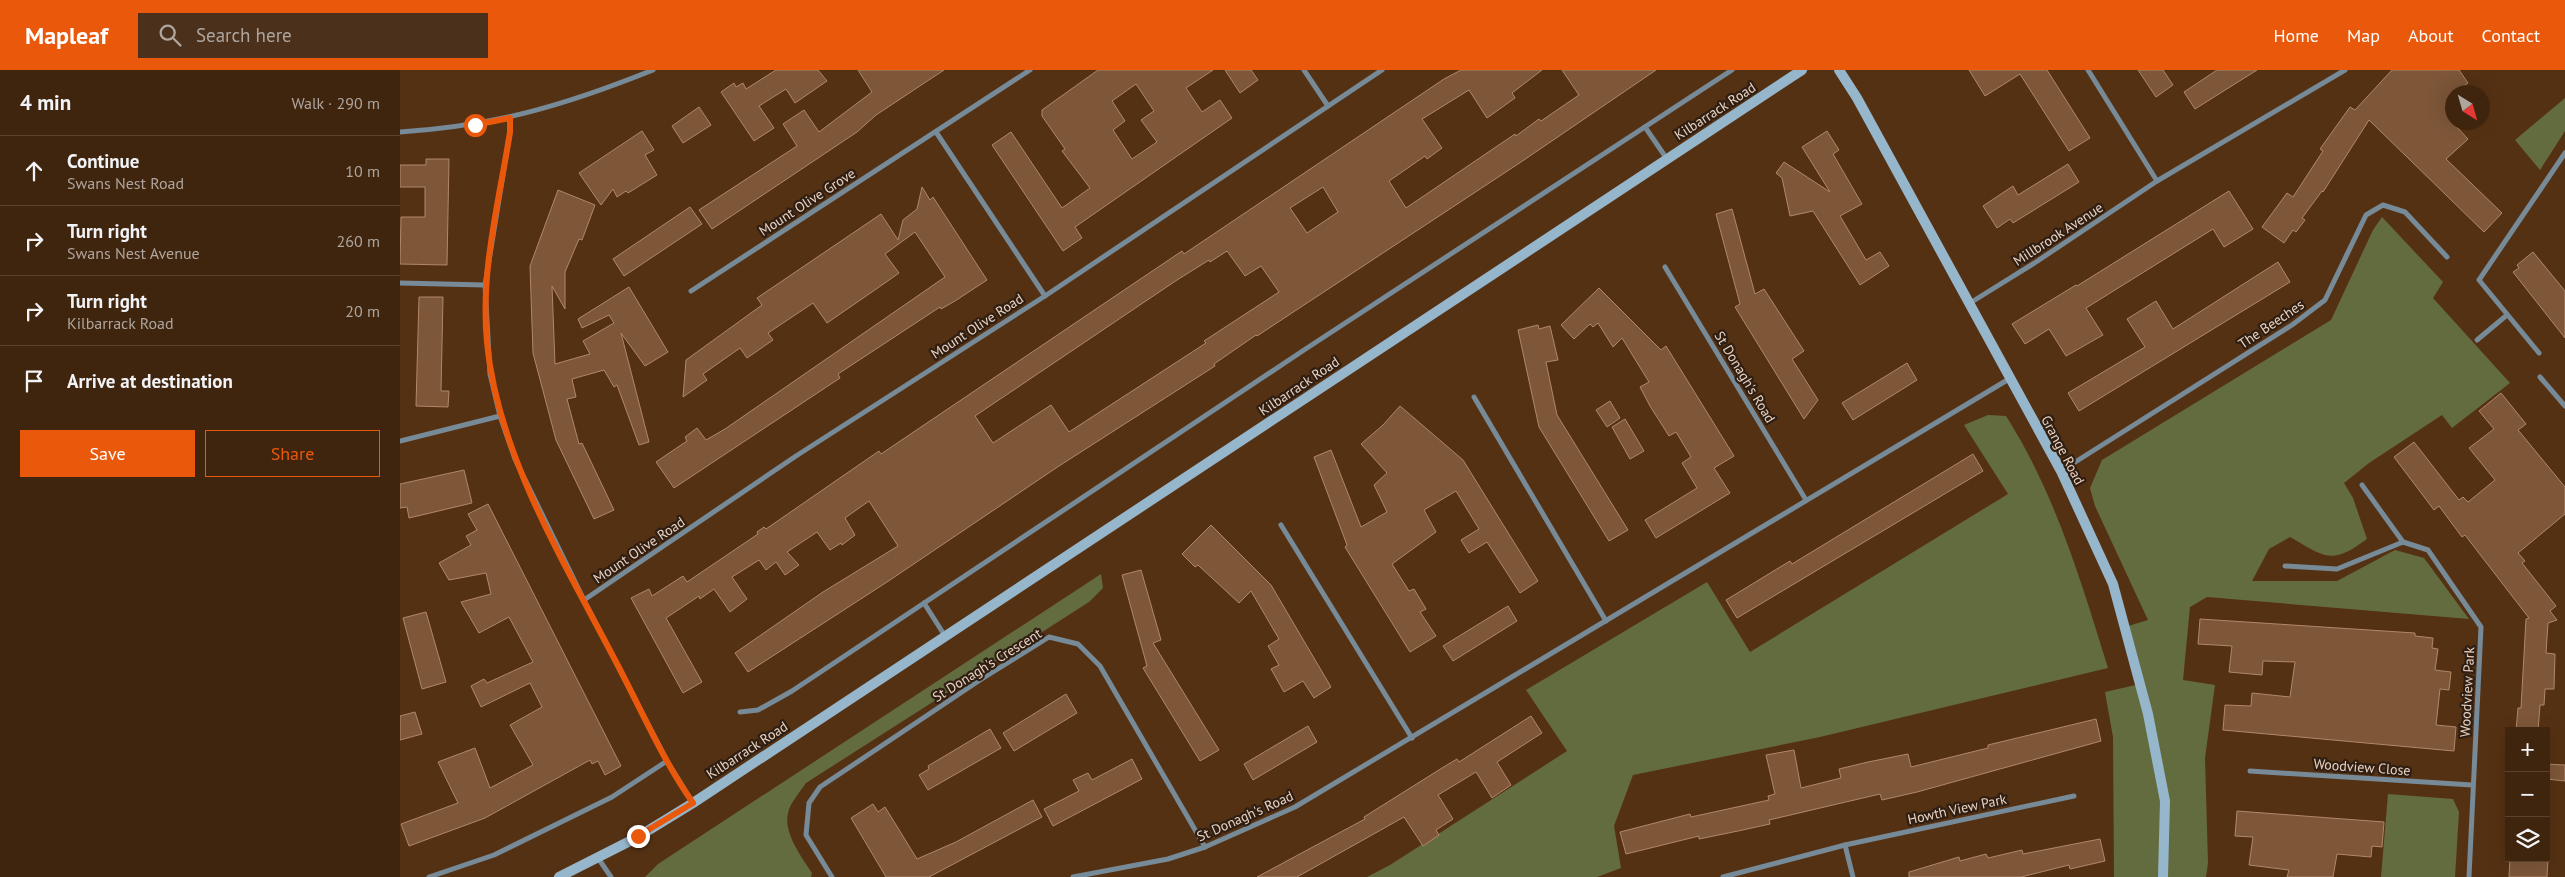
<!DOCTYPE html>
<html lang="en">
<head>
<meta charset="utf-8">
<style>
	:root { --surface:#40250e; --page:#4b311c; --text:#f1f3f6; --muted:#aea59e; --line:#59422e; --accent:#ea580c }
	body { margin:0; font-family:"PT Sans",sans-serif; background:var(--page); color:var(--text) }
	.controls { position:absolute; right:15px; bottom:15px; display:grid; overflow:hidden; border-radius:0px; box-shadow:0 5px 20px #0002 }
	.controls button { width:45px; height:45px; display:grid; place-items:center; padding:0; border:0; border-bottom:1px solid var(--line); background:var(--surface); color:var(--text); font:25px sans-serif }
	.compass { position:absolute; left:2045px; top:15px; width:45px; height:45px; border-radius:50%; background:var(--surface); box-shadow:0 5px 20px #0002; rotate:143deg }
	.stop { position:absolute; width:15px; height:15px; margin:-11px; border:4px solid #ea580c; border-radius:50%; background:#fff }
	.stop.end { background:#ea580c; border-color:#fff; box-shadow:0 1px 5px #0008 }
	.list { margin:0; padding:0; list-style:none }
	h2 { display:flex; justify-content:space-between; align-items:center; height:65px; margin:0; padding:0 20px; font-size:21px }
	h2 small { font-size:16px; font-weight:400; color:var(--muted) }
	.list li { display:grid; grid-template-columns:32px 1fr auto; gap:15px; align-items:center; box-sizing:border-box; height:70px; padding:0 20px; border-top:1px solid var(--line) }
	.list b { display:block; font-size:19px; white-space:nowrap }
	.list p { margin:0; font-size:16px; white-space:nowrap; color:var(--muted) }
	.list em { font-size:16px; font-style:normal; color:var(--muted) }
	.actions { display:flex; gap:10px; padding:15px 20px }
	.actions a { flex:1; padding:11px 0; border:1px solid var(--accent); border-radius:0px; text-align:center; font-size:18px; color:var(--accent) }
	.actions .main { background:var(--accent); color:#fff }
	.icon { flex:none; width:28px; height:28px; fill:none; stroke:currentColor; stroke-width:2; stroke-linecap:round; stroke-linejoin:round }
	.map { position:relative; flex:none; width:2165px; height:807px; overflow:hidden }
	header { display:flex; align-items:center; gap:30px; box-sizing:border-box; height:70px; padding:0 25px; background:var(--accent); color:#fff }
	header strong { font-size:24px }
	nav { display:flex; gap:28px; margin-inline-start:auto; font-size:18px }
	.search { width:350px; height:45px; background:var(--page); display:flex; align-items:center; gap:12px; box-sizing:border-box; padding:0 18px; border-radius:0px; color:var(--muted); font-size:19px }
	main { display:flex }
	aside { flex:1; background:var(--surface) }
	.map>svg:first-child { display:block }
	.green { fill:#636c3f }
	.building { fill:#7e5739; stroke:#b18768; fill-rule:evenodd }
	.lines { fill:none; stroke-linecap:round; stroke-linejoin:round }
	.minor { stroke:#768a97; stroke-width:5 }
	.secondary { stroke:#96b6cb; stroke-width:10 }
	.route { stroke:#ea580c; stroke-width:6 }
	.labels { text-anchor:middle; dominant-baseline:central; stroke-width:4.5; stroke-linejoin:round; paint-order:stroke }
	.street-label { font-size:14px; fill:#e9d2c2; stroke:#2f1e12 }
</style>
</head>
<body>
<header>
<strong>Mapleaf</strong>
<div class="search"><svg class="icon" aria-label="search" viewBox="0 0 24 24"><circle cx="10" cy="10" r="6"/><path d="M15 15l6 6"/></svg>Search here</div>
<nav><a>Home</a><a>Map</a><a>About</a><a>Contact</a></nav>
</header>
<main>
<aside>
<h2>4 min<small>Walk · 290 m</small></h2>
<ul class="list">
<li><svg class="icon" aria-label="ahead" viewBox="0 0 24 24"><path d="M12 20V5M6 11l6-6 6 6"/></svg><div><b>Continue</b><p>Swans Nest Road</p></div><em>10 m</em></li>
<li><svg class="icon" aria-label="right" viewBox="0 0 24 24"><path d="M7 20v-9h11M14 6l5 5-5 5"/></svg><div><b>Turn right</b><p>Swans Nest Avenue</p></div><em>260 m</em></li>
<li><svg class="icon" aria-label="right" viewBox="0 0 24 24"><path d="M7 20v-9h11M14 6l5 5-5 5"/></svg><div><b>Turn right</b><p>Kilbarrack Road</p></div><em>20 m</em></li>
<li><svg class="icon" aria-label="arrive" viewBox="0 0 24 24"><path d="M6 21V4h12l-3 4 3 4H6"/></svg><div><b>Arrive at destination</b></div></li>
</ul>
<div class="actions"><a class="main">Save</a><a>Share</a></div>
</aside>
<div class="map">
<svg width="2165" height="807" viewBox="0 0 2165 807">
	<rect width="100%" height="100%" fill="#553113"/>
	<g class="green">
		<polygon points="2165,28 2165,61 2140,100 2115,70"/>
		<path d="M1982,147L2043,212L2033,228L2110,313L2052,358L2042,345L1969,393L1944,413L1953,428L1967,469C1932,495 1926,488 1890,467L1869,479L1852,511H1937L1995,480L2024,488L2069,549L1807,527L1790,537L1783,610L1815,615L1805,688L1808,793L1806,807H1714L1713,667L1705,622L1740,614L1725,557L1748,550L1695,436L1690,418L1702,390L1931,250L1973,160Z"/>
		<path d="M1588,345L1606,346C1655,423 1681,511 1708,598L1420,667L1233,705L1214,756L1221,798L1197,807H967L990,795L1167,681L1126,620L1307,512L1350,582L1608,424L1564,355Z"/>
		<path d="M701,504L703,518L689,532L406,713C400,722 390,733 388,743C383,763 402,787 412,803L411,807H245L258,794Z"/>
		<polygon points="1988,724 2053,729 2059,742 2055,807 1981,807"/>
	</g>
	<g class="building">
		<polygon points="376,0 418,0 427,11 395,33 386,19 359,36 374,58 354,71 321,22 334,13 336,17 343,13 346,19"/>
		<polygon points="458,0 544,0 476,45 457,62 312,159 299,140 397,76 383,54 404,40 419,62 472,22"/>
		<path d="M698,0H813L786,18L802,42L820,30L832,48L675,157L682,168L663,181L592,75L611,62L662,138L690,118L662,81L665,79L642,46V40ZM736,14L754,41L741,50L757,72L732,89L713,60L725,51L712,31Z"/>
		<polygon points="825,0 851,0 858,10 840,23"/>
		<path d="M1061,0H1142L1112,23L1115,28L1087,48L1069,20L1022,49L1042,78L1027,89L1025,86L989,111L1006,138L1115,64L1116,66L1139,49L1141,51L1179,25L1162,0H1256L1121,92L857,266L856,265L814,294L815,296L659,396L487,512L348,602L335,583L423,522L498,476L469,431L445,448L455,465L442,475L441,473L430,480L417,462L387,482L399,495L385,505L376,492L366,500L359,490L332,507L347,529L330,542L314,519L300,529L299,526L266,548L302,612L283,623L231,528L249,519L252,526L283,506L287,512L358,464L357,462L364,457L366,459L479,381L481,384L782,181L784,184L1044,9ZM923,117L938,142L907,163L890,138ZM827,181L845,206L861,196L879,222L804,271L806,273L669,362L651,335L593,373L575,346L777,210L809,190L810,192Z"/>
		<polygon points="1569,0 1647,0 1690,68 1669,81 1620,4 1585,26"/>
		<polygon points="1738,0 1763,0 1773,15 1756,27"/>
		<polygon points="1817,0 1857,0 1795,39 1784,22"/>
		<polygon points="1992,0 2059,0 2068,13 2049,26 2052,30 2045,35 2052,45 2052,52 2068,69 2046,89 2102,143 2084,162 1969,50 1923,122 1922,121 1902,148 1905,150 1896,162 1893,160 1884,173 1862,157 1887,123 1893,127 1923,81 1920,79 1950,37 1955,40"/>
		<polygon points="299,37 311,55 283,73 272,56"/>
		<polygon points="242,61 254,80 245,85 257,105 228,123 226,121 217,127 213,119 201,135 179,103"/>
		<polygon points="1427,61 1439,80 1433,84 1462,134 1440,146 1466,190 1480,182 1489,196 1460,215 1413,141 1390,146 1382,108 1376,103 1384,92 1430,122 1402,77"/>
		<polygon points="26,89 49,89 47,195 0,194 1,147 25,147 25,117 0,117 0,95 26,95"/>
		<polygon points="1668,94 1679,112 1613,153 1610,149 1597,158 1583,136 1613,116 1618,125"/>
		<polygon points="522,117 530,130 533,127 587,210 555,231 541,239 540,237 438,304 440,308 274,418 256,392 287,371 285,367 297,358 306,370 325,359 545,207 515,162 485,184 499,203 482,215 427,253 413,233 368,263 373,270 347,288 340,278 303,304 307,310 283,327 286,290 362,235 357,228 481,144 498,170 503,150 517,139"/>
		<polygon points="158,120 195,135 182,170 179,169 165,202 165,239 152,216 155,294 190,284 183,271 214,253 209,245 182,258 178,249 229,217 268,282 245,296 221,263 249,372 239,375 217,315 214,317 204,300 172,309 176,327 167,329 179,374 182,373 214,440 194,449 156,370 133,283 130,196"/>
		<polygon points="1829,121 1853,159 1824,177 1813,159 1686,238 1703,265 1666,286 1649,259 1625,274 1612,254 1676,215 1677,216"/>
		<polygon points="290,137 302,154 224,206 213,189"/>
		<polygon points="1332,139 1355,224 1364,219 1404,281 1392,289 1418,330 1404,349 1335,237 1340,234 1316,144"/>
		<polygon points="2133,182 2165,221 2165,268 2113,202 2119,198 2117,195"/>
		<polygon points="1878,192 1890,212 1679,341 1668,323 1745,277 1727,249 1756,231 1773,259"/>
		<polygon points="1199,218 1261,280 1266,276 1334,386 1314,398 1330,423 1256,468 1245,450 1297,418 1282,393 1291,387 1276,362 1269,366 1250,336 1240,317 1249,312 1222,268 1213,277 1198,253 1193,257 1190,254 1174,269 1161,255"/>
		<polygon points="19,227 43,227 41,321 49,321 48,337 16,336"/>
		<polygon points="1138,255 1139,259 1150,256 1158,290 1146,292 1157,345 1228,460 1209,471 1139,357 1118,260"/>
		<polygon points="1507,293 1517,310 1453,350 1442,333"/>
		<polygon points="2101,323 2126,354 2118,360 2165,417 2165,444 2118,483 2125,491 2122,493 2156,536 2150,541 2157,550 2148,553 2146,583 2155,584 2154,619 2145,619 2144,635 2140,635 2138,661 2116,661 2118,638 2121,638 2126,549 2129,548 2065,465 2062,467 2039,436 2034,440 1994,387 2014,372 2059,430 2063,427 2068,432 2095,410 2069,378 2094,359 2079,341"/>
		<polygon points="1210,331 1220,348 1207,357 1196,340"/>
		<polygon points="1000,336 1063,390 1138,511 1120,523 1087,472 1069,483 1061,470 1079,459 1056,421 1024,440 1036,462 992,494 1009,521 1014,519 1026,539 1020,542 1036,566 1010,582 945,477 947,475 914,387 931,380 961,457 987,442 974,415 987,403 961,374 983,355"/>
		<polygon points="1225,349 1244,381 1230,389 1212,357"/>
		<polygon points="1573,384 1583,401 1337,548 1326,530 1390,491 1392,494"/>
		<polygon points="64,400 72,433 9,448 7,437 0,438 0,414"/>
		<polygon points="88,434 221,696 205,705 198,691 192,694 190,690 85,748 9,776 1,754 58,733 38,692 75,678 90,718 133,695 110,655 142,637 130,613 81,637 71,616 84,609 87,613 133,592 109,547 79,563 61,532 91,524 86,503 49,510 39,493 71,475 66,466 77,460 68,444"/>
		<polygon points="811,455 871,515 931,617 914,628 903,611 884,622 871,599 879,595 868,576 879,569 851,521 839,533 798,495 795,497 782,484"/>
		<polygon points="741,500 761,570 753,573 819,680 800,691 743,598 747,596 722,505"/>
		<polygon points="1108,536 1117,551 1053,591 1043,576"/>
		<polygon points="26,542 46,612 22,619 3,548"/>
		<polygon points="1800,549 2015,563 2015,566 2033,568 2032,578 2038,579 2035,600 2051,602 2049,620 2040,619 2036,655 2056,657 2054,681 1823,660 1825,635 1851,636 1852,623 1890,627 1895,592 1863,591 1862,605 1829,602 1832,576 1798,574"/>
		<polygon points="666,624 677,643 614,681 603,663"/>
		<polygon points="15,642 22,664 0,670 0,646"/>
		<polygon points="1131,646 1142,663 1097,692 1111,715 1092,728 1076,702 1038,725 1053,749 1036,760 1039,765 1023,776 1004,747 897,807 857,807 965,749 964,747 1042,698 1057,689 1059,692"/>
		<polygon points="1696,649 1701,671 1517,722 1482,730 1480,724 1369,750 1370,754 1338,761 1299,769 1299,766 1226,784 1220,762 1290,744 1291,747 1369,730 1368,726 1375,724 1366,685 1394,680 1401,718 1441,708 1439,699 1468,692 1508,684 1511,697 1588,678 1588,675"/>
		<polygon points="908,656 917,672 853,710 844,694"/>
		<polygon points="590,659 601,678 528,720 519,705 529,699 528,696"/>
		<polygon points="732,689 742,709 653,756 644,739 679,721 673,710 688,703 692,710"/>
		<polygon points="2146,694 2165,695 2165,711 2146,709"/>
		<polygon points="633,730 642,747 529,807 486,807 451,748 473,734 478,742 485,737 517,789 556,772"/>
		<polygon points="1837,741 1984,752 1982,777 1972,776 1971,787 1937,784 1933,807 1887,807 1889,800 1849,795 1853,767 1835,766"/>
		<polygon points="1700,769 1705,791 1670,799 1669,795 1621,807 1509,807 1509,802 1559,787 1560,791 1586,784 1588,788 1622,780 1623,784"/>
		<polygon points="2110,788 2148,790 2147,807 2109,807"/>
	</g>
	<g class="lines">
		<g class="minor">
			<polyline points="904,0 928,36"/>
			<polyline points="1688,0 1757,111"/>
			<polyline points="110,48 110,62 85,215 90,304 100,346 115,389 184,530 267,691 293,733"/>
			<polyline points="1245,57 1267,89"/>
			<path d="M0,62C95,56 166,35 253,0"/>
			<polyline points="536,62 645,226"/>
			<polyline points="1265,197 1406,430"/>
			<polyline points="0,213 85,215"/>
			<polyline points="291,221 630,0"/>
			<polyline points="1570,233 1636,192 1757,111 1945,0"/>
			<polyline points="2077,270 2107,245"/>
			<polyline points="2139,283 2079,210 2165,83"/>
			<polyline points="2140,307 2165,336"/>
			<polyline points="1074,327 1206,551"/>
			<polyline points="0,371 100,346"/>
			<polyline points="1661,401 1892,255 1925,230 1966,145 1983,135 2005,142 2047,187"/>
			<polyline points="1962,415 2003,472"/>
			<polyline points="881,455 1012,668"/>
			<polyline points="1885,496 1937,499 2003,472 2028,480 2081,557 2069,807"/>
			<polyline points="184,530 396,386 645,226 982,0"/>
			<polyline points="524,533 545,566"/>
			<polyline points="340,642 358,640 392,621 904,280 1332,0"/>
			<polyline points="1850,701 2072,715"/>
			<polyline points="1445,775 1453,807"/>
			<polyline points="198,788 211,807"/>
			<polyline points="29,807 94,785 212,727 267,691"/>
			<polyline points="432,807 406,765 409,733 420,717 580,610 649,567 678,574 700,596 805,777"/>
			<polyline points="673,807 768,789 805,777 895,737 1609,309"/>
			<polyline points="1323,807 1445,775 1674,726"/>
		</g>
		<g class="secondary">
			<polyline points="1439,0 1457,28 1661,401 1713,514 1748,644 1765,731 1763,807"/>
			<polyline points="159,807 236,768 293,733 1402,0"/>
		</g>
	</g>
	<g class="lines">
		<path class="route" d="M75,55L110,48V62C99,132 80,202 87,272C97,383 164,492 215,590C240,637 262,689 293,733L238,766"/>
	</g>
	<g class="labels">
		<g class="street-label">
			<text transform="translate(1315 41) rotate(-33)">Kilbarrack Road</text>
			<text transform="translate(407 132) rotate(-33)">Mount Olive Grove</text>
			<text transform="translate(1658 164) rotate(-33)">Millbrook Avenue</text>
			<text transform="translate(1871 254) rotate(-34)">The Beeches</text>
			<text transform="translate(577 256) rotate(-33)">Mount Olive Road</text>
			<text transform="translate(1345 307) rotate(59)">St Donagh's Road</text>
			<text transform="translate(899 316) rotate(-34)">Kilbarrack Road</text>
			<text transform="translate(1663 380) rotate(62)">Grange Road</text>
			<text transform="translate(239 480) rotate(-34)">Mount Olive Road</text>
			<text transform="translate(587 595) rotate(-32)">St Donagh's Crescent</text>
			<text transform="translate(2067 622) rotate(-87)">Woodview Park</text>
			<text transform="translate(347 680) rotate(-33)">Kilbarrack Road</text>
			<text transform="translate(1962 697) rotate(4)">Woodview Close</text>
			<text transform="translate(1557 739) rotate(-12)">Howth View Park</text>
			<text transform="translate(845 746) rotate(-24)">St Donagh's Road</text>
		</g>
	</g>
</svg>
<div class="controls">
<button>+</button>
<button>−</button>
<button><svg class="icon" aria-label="layers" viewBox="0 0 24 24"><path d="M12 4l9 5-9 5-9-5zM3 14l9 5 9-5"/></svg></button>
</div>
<svg class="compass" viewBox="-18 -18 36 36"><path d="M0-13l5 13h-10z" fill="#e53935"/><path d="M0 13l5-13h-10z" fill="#aea59e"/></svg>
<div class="stop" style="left:75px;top:55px"></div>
<div class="stop end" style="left:238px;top:766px"></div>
</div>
</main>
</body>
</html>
